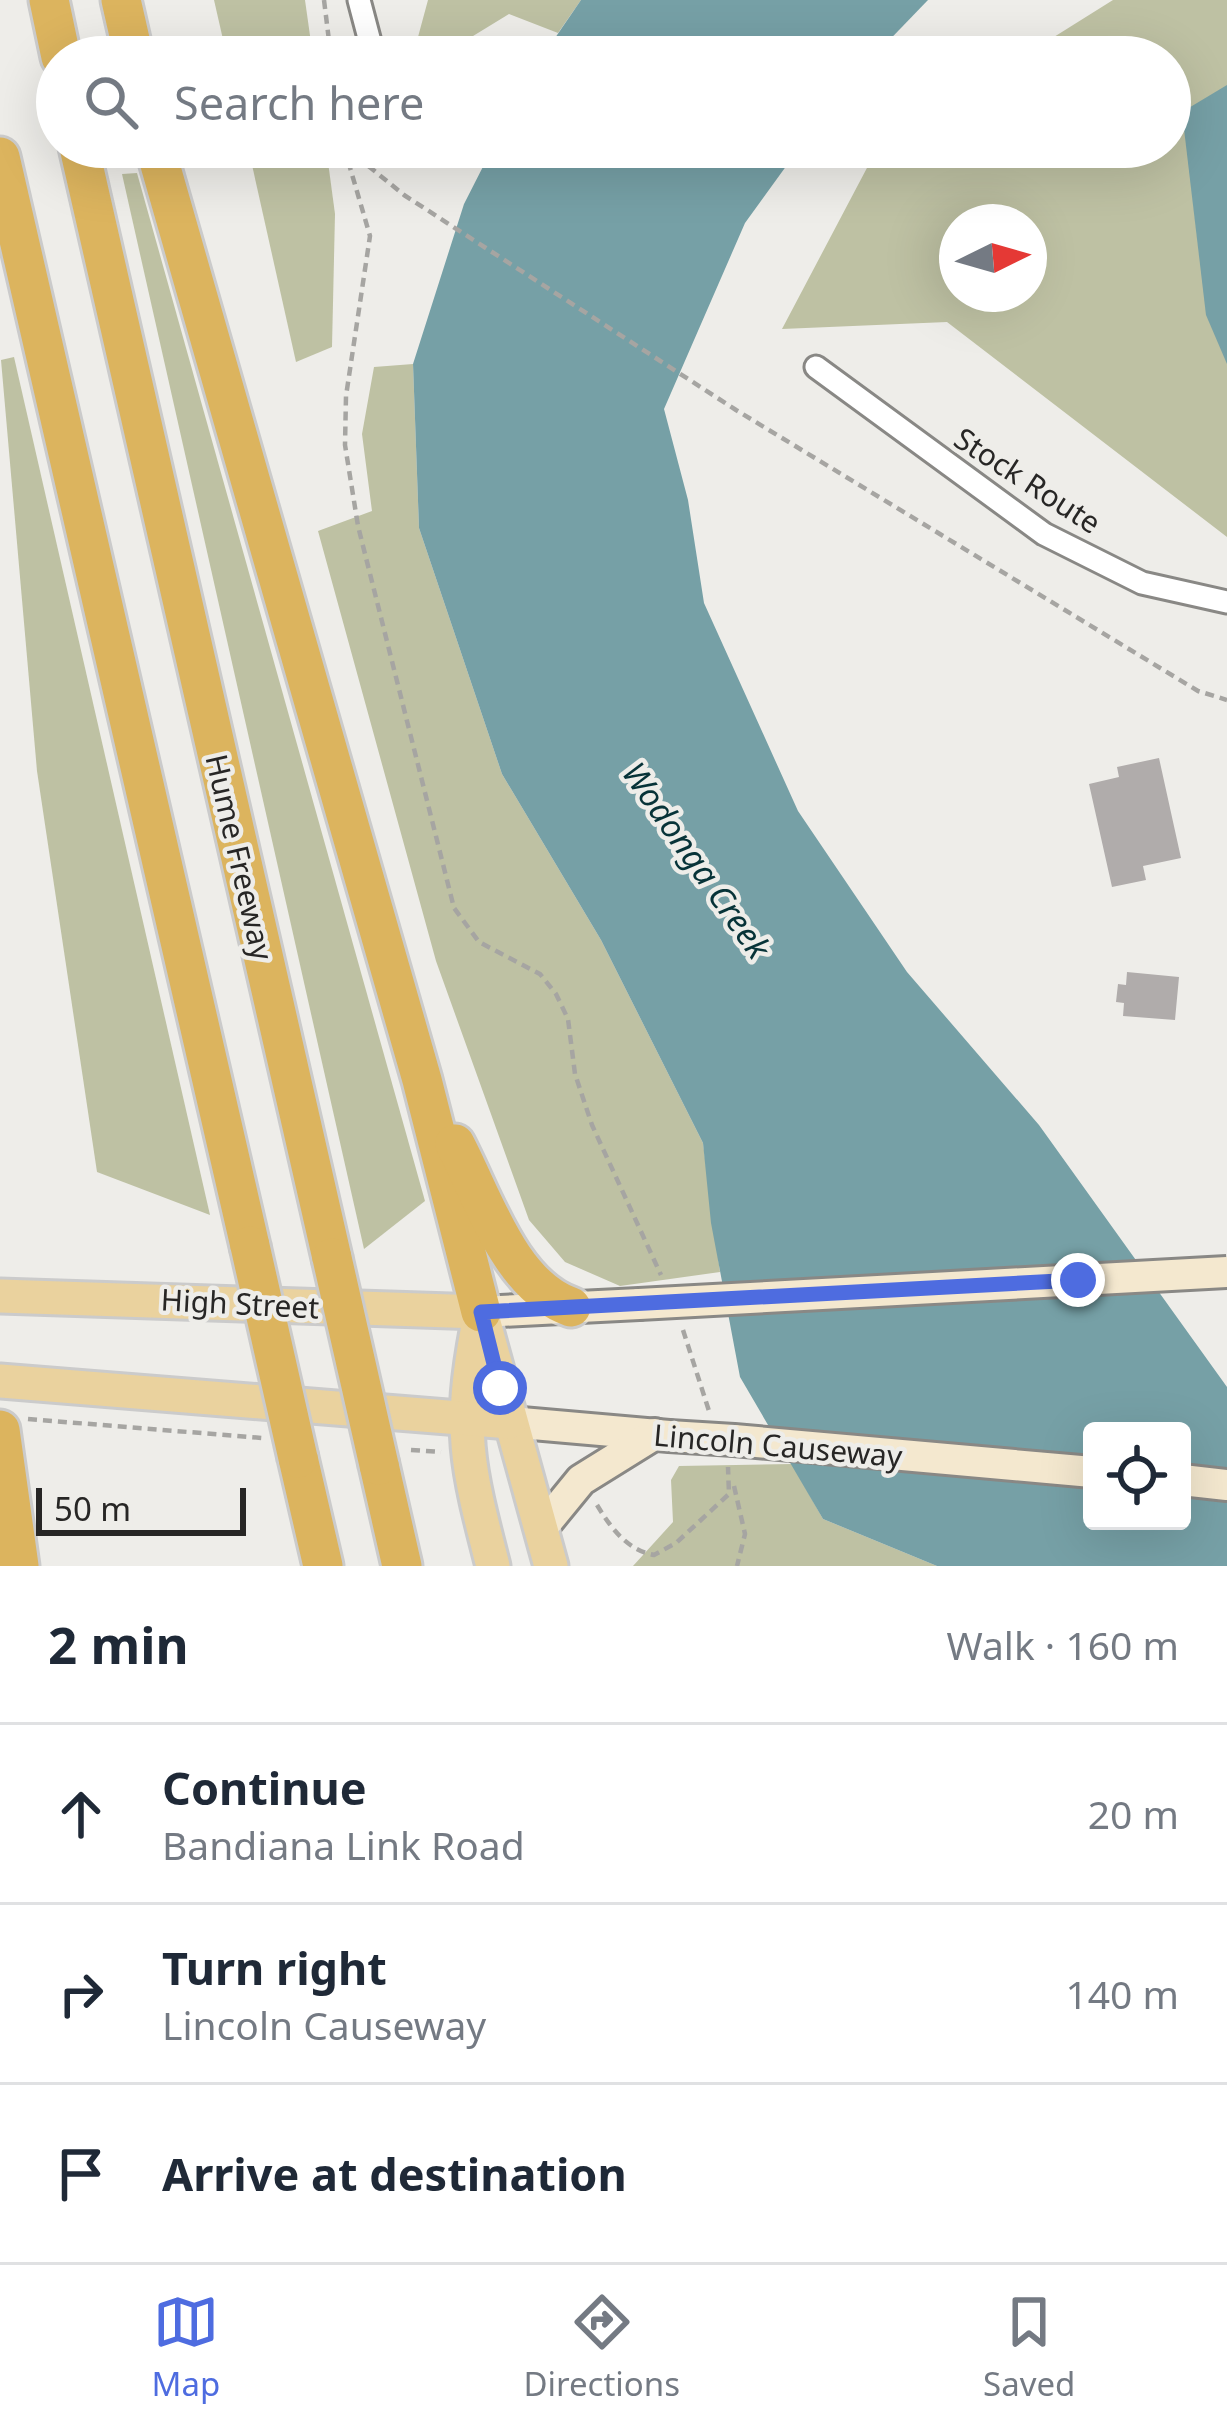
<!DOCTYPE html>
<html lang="en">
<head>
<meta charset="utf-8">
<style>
	:root { --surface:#fff; --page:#f2f2f3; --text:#1f2937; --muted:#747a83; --line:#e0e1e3; --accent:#4e6ce0 }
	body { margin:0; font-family:"Noto Sans",sans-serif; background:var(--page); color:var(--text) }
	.controls { position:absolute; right:36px; bottom:36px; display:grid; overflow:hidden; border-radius:12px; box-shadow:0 12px 48px #0002 }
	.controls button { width:108px; height:108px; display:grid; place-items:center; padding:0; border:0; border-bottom:3px solid var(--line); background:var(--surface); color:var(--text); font:60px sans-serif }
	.compass { position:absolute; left:939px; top:204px; width:108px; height:108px; border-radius:50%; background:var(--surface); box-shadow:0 12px 48px #0002; rotate:85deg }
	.scale { position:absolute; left:36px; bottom:30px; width:210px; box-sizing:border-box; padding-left:12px; border:6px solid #272625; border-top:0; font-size:33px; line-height:42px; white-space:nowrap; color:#272625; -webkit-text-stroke:9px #eeede9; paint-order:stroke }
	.stop { position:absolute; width:36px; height:36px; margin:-27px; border:9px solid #4e6ce0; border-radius:50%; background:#fff }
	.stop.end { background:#4e6ce0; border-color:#fff; box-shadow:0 3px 12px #0008 }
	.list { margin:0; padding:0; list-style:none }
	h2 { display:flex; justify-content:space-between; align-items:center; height:156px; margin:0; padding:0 48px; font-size:51px }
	h2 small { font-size:39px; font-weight:400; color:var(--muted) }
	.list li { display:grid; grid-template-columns:78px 1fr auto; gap:36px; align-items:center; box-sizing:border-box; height:180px; padding:0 48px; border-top:3px solid var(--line) }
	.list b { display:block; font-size:45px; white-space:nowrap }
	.list p { margin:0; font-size:39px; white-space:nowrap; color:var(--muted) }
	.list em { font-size:39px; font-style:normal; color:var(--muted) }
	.icon { flex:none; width:66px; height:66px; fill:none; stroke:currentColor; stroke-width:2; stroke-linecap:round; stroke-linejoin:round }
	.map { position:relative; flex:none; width:1227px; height:1566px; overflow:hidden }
	.search { position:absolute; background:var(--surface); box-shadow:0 12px 48px #0002; left:36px; right:36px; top:36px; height:132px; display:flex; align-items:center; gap:30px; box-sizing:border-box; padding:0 42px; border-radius:66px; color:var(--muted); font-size:45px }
	.sheet { height:696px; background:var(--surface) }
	nav { display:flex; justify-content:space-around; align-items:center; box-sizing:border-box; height:168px; border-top:3px solid var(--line); background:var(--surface); font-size:33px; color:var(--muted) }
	nav a { display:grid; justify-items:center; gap:6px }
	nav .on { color:var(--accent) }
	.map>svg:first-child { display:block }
	.green { fill:#bec1a3; fill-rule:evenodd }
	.water { fill:#76a0a6; fill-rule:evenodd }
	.building { fill:#b0acab }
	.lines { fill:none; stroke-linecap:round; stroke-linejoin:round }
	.minor-casing { stroke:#898885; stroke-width:27 }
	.secondary-casing { stroke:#898885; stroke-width:36 }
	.primary-casing { stroke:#cbcbcb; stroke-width:39 }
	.motorway-casing { stroke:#cbcbcb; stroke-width:45 }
	.path { stroke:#a6a5a2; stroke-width:4.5; stroke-dasharray:9 6; stroke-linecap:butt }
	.minor { stroke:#fff; stroke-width:21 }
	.secondary { stroke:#f4e8cf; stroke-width:30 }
	.primary { stroke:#ead29e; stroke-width:33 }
	.motorway { stroke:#dcb45e; stroke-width:39 }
	.secondary-bridge-casing { stroke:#898885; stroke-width:36; stroke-linecap:butt }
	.motorway-bridge-casing { stroke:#cbcbcb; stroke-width:45; stroke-linecap:butt }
	.secondary-bridge { stroke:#f4e8cf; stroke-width:30 }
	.motorway-bridge { stroke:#dcb45e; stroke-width:39 }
	.route { stroke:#4e6ce0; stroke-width:15 }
	.labels { text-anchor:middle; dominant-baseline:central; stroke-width:9; stroke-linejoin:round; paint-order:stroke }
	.street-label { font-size:30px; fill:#272625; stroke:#eeede9 }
	.water-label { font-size:33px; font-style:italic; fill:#073338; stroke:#eeede9 }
</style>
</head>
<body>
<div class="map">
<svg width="1227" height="1566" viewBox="0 0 1227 1566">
	<rect width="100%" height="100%" fill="#eeede9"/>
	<g class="green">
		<polygon points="214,0 305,0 313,57 227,57"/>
		<polygon points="428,0 581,0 558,33 509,14 442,55 418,37"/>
		<path d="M1113,0H1227V537L947,322L782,329L878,147H1170V57H1022ZM957,222H1029V294H957Z"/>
		<polygon points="248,147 326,147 335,214 332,347 296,362"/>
		<polygon points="137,173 425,1201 364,1249 122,174"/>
		<polygon points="14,357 210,1215 97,1172 37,771 1,360"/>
		<polygon points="413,364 419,528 502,774 601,940 703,1143 720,1272 620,1286 565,1262 529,1220 436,961 318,531 372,511 362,434 374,367"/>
		<polygon points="792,1464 823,1519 937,1566 633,1566 673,1522 671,1480 679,1466"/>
	</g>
	<g class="water">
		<polygon points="581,0 928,0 873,57 542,57"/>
		<polygon points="1227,85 1227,364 1206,315 1182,112"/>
		<path d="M493,147H800L745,223L664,409L688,500L704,603L798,811L907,972L1039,1125L1227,1387V1566H937L823,1519L740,1377L711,1223L703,1143L601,940L502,774L419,528L413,364L464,204ZM1092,1431H1182V1521H1092Z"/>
	</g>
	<g class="building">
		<polygon points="1159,758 1181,858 1143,866 1146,880 1112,887 1089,784 1119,777 1117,767"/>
		<polygon points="1127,972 1179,977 1175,1020 1123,1016 1124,1003 1116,1002 1118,984 1126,985"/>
	</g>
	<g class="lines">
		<defs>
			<g id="minor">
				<polyline points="359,0 374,57"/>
				<polyline points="816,367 1044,534 1142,583 1227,602"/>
			</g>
			<g id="secondary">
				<polyline points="481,1312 639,1304"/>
				<polyline points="510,1422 669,1436"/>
				<polyline points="734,1440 1092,1472"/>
				<polyline points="1182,1480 1227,1485"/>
				<polyline points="541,1529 581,1480 655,1434"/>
			</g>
			<g id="primary">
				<polyline points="0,1296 481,1312"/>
				<polyline points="481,1312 551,1566"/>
				<path d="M478,1326C458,1431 467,1465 493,1566"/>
				<polyline points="0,1381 510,1422"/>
			</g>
			<g id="motorway">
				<polyline points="49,0 61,57"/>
				<polyline points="121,0 134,57"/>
				<polyline points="79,147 332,1258"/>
				<polyline points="155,147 422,1080 481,1312"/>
				<polyline points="0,157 250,1246"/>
				<path d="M455,1144C483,1197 510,1286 571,1307"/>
				<polyline points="0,1430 19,1566"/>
				<polyline points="298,1458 323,1566"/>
				<polyline points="379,1465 402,1566"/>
			</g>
		</defs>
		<use href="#minor" class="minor-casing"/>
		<use href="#secondary" class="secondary-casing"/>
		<use href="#primary" class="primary-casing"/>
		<use href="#motorway" class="motorway-casing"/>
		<g class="path">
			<polyline points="324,0 331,57"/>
			<polyline points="344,147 370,236 346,396 345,445 358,526 454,908 479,942 540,974 556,994 568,1019 575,1074 592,1125 661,1275"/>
			<polyline points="345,147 404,195 736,410 1198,691 1227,700"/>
			<polyline points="683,1330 709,1411"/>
			<polyline points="28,1419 262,1438"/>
			<polyline points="411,1450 441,1452"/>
			<polyline points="734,1486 745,1534 737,1566"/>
			<path d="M597,1505C611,1528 627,1550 654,1555L676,1543L729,1494L728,1467"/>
		</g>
		<use href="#minor" class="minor"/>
		<use href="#secondary" class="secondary"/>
		<use href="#primary" class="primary"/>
		<use href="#motorway" class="motorway"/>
		<defs>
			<g id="secondary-bridge">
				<polyline points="639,1304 1227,1272"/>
				<polyline points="669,1436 734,1440"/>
			</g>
			<g id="motorway-bridge">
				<polyline points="250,1246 298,1458"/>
				<polyline points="332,1258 379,1465"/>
			</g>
		</defs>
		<use href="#secondary-bridge" class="secondary-bridge-casing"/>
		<use href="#motorway-bridge" class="motorway-bridge-casing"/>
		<use href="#secondary-bridge" class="secondary-bridge"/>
		<use href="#motorway-bridge" class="motorway-bridge"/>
	</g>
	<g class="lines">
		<polyline class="route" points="500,1388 481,1312 1078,1280"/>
	</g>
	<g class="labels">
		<g class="street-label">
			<text transform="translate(1028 480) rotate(33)">Stock Route</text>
			<text transform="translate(240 857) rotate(77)">Hume Freeway</text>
			<text transform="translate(240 1303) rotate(3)">High Street</text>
			<text transform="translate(778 1445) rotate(5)">Lincoln Causeway</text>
		</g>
		<g class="water-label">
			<text transform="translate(697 860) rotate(55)">Wodonga Creek</text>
		</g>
	</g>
</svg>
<div class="controls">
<button><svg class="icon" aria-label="locate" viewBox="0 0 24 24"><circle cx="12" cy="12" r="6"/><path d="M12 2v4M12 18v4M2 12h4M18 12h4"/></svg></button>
</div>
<svg class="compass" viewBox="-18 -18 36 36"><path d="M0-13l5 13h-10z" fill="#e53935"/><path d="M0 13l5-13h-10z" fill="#747a83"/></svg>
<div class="scale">50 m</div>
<div class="stop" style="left:500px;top:1388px"></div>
<div class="stop end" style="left:1078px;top:1280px"></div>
<div class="search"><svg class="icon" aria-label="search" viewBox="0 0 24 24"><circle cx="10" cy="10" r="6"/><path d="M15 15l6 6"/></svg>Search here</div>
</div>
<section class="sheet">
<h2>2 min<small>Walk · 160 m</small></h2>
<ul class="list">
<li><svg class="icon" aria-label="ahead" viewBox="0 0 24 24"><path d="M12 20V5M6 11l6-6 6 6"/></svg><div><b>Continue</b><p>Bandiana Link Road</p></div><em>20 m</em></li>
<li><svg class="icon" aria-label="right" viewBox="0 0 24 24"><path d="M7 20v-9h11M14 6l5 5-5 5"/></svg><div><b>Turn right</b><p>Lincoln Causeway</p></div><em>140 m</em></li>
<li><svg class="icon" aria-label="arrive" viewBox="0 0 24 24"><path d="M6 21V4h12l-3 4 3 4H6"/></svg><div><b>Arrive at destination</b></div></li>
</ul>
</section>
<nav>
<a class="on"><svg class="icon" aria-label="map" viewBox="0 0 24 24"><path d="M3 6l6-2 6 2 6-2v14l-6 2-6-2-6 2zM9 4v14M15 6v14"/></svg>Map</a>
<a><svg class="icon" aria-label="directions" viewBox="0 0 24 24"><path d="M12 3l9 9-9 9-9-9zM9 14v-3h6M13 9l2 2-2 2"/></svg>Directions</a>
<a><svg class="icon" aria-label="saved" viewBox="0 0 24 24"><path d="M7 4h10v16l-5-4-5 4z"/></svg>Saved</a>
</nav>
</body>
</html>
